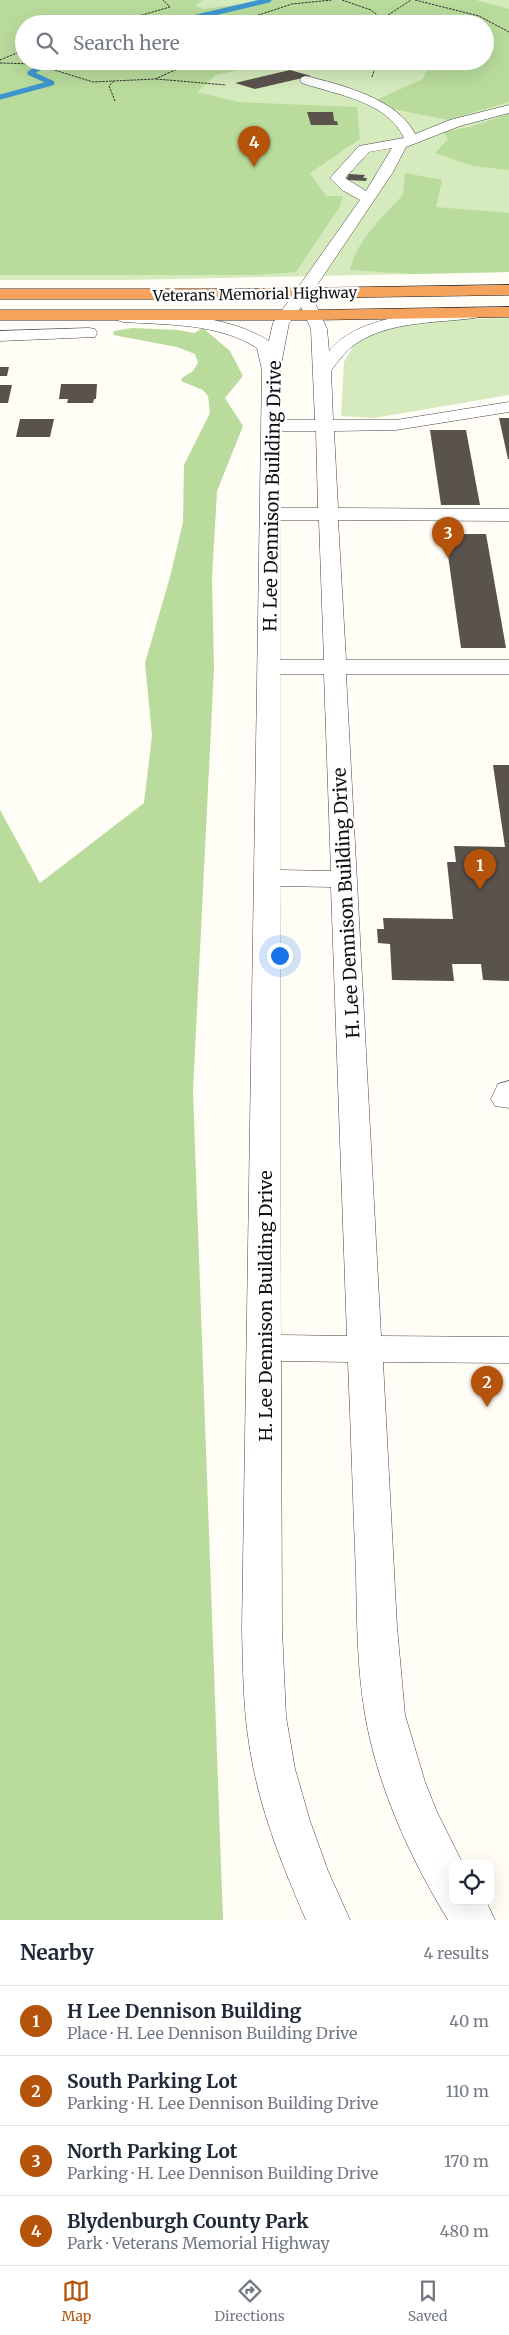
<!DOCTYPE html>
<html lang="en">
<head>
<meta charset="utf-8">
<style>
	:root { --surface:#fff; --page:#f6f6f7; --text:#1f2937; --muted:#747a83; --line:#e0e1e3; --accent:#b45309 }
	body { margin:0; font-family:Merriweather,serif; background:var(--page); color:var(--text) }
	.controls { position:absolute; right:15px; bottom:15px; display:grid; overflow:hidden; border-radius:10px; box-shadow:0 5px 20px #0002 }
	.controls button { width:45px; height:45px; display:grid; place-items:center; padding:0; border:0; border-bottom:1px solid var(--line); background:var(--surface); color:var(--text); font:25px sans-serif }
	.you { position:absolute; left:279px; top:955px; width:18px; height:18px; margin:-12px; border:4px solid #fff; border-radius:50%; background:#1a73e8; box-shadow:0 0 0 8px #1a73e833 }
	.badge { display:grid; place-items:center; width:32px; height:32px; border-radius:50%; background:var(--accent); color:#fff; font-size:16px; font-weight:700 }
	.pin { position:absolute; translate:-50% -41px; filter:drop-shadow(0 1px 2px #0008) }
	.pin::after { content:''; position:absolute; top:26px; width:18px; height:15px; background:inherit; clip-path:polygon(0 0,100% 0,50% 100%) }
	.list { margin:0; padding:0; list-style:none }
	h2 { display:flex; justify-content:space-between; align-items:center; height:65px; margin:0; padding:0 20px; font-size:21px }
	h2 small { font-size:16px; font-weight:400; color:var(--muted) }
	.list li { display:grid; grid-template-columns:32px 1fr auto; gap:15px; align-items:center; box-sizing:border-box; height:70px; padding:0 20px; border-top:1px solid var(--line) }
	.list b { display:block; font-size:19px; white-space:nowrap }
	.list p { margin:0; font-size:16px; white-space:nowrap; color:var(--muted) }
	.list em { font-size:16px; font-style:normal; color:var(--muted) }
	.icon { flex:none; width:28px; height:28px; fill:none; stroke:currentColor; stroke-width:2; stroke-linecap:round; stroke-linejoin:round }
	.map { position:relative; flex:none; width:509px; height:1920px; overflow:hidden }
	.search { position:absolute; background:var(--surface); box-shadow:0 5px 20px #0002; left:15px; right:15px; top:15px; height:55px; display:flex; align-items:center; gap:12px; box-sizing:border-box; padding:0 18px; border-radius:28px; color:var(--muted); font-size:19px }
	.sheet { height:345px; background:var(--surface) }
	nav { display:flex; justify-content:space-around; align-items:center; box-sizing:border-box; height:70px; border-top:1px solid var(--line); background:var(--surface); font-size:14px; color:var(--muted) }
	nav a { display:grid; justify-items:center; gap:2px }
	nav .on { color:var(--accent) }
	.map>svg:first-child { display:block }
	.green { fill:#d5ebbd; fill-rule:evenodd }
	.forest { fill:#b9dc9c }
	.lines { fill:none; stroke-linecap:round; stroke-linejoin:round }
	.stream { stroke:#3f96cf; stroke-width:5 }
	.building { fill:#5a524d }
	.minor-casing { stroke:#444; stroke-width:1 }
	.highway-casing { stroke:#222; stroke-width:1 }
	.path { stroke:#333; stroke-width:1; stroke-dasharray:2.5 1; stroke-linecap:butt }
	.minor { fill:#fff; fill-rule:evenodd }
	.highway { fill:#f5a25d; fill-rule:evenodd }
	.labels { text-anchor:middle; dominant-baseline:central; stroke-width:5; stroke-linejoin:round; paint-order:stroke }
	.far-street-label { font-size:15px; fill:#111; stroke:#fff }
	.street-label { font-size:18px; fill:#111; stroke:#fff }
</style>
</head>
<body>
<div class="map">
<svg width="509" height="1920" viewBox="0 0 509 1920">
	<rect width="100%" height="100%" fill="#fffdf5"/>
	<g class="green">
		<path d="M0,0H509V272L125,280H0ZM24,24H485V61H24Z"/>
		<polygon points="509,318 509,395 374,418 341,416 344,362 357,340 391,327 443,320"/>
	</g>
	<g class="forest">
		<polygon points="0,0 204,0 195,5 203,9 273,0 476,0 509,9 509,102 448,120 388,108 376,100 423,79 430,61 485,61 485,24 24,24 24,61 319,61 311,66 257,66 216,75 197,92 239,102 357,107 360,139 310,173 326,196 343,196 339,208 296,272 256,275 0,275"/>
		<polygon points="509,114 509,170 473,166 435,153 448,139 443,132 469,127"/>
		<path d="M405,173L442,180L436,207L509,213V272L412,274L350,270C356,241 383,216 403,195Z"/>
		<polygon points="132,328 178,330 194,333 203,328 230,351 243,376 225,398 243,426 217,491 212,578 214,668 193,1091 223,1920 0,1920 0,810 40,883 144,803 152,736 145,663 170,577 183,522 184,465 210,413 208,396 203,390 181,381 182,378 193,371 198,363 195,354 177,347 113,335 114,331"/>
	</g>
	<g class="lines">
		<g class="stream">
			<polyline points="167,24 269,0"/>
			<polyline points="0,97 52,83 30,73 52,61"/>
		</g>
	</g>
	<g class="building">
		<polygon points="290,70 311,76 255,89 235,83"/>
		<polygon points="307,112 333,112 334,121 337,121 338,125 311,125"/>
		<polygon points="349,174 365,175 363,178 367,178 366,181 346,180"/>
		<polygon points="0,367 9,367 7,376 0,376"/>
		<polygon points="61,384 97,384 96,399 94,399 93,403 67,403 68,399 59,399"/>
		<polygon points="0,385 12,385 8,403 0,403"/>
		<polygon points="499,418 509,418 509,459 508,459"/>
		<polygon points="20,419 54,419 50,437 16,437"/>
		<polygon points="430,430 466,430 480,505 441,505"/>
		<polygon points="445,534 486,534 506,648 461,648"/>
		<polygon points="493,765 509,765 509,981 483,980 481,964 452,964 454,981 392,980 390,944 378,943 377,929 384,929 383,918 453,919 447,862 456,862 454,846 505,847"/>
	</g>
	<g class="lines">
		<defs>
			<g id="minor">
				<path d="M306,76C342,85 398,99 415,134L450,120L509,105V113L460,126L406,147L393,172L311,294L327,329L329,351C362,312 428,314 475,308L481,310L483,313L481,316L475,318C437,323 390,321 357,343C346,350 338,361 331,371L333,420H396L509,402V412L396,430L334,431L338,508L509,509V521L338,520L346,660H509V674H346L381,1336L509,1337V1363L383,1362L397,1627L405,1715L425,1782L437,1812L463,1864H453V1901H486L495,1920H448C411,1860 377,1786 365,1714C357,1668 357,1620 356,1574C353,1503 351,1432 348,1362L281,1361L282,1629L286,1717L295,1769L310,1821L328,1871L350,1920H306C281,1863 258,1805 249,1743C243,1705 243,1667 242,1629L262,370L257,348C218,323 168,325 123,322L117,320L115,317L117,314L123,312C172,315 226,314 269,341L273,323L360,200L342,190L330,178L359,146L404,138C387,101 337,95 302,83L300,80L302,77ZM392,148L366,191L345,178L369,152ZM301,307L311,329L315,420H280V370L289,323ZM280,431H316L318,508H280ZM280,520H319L324,660H280ZM280,674H324L331,871L280,870ZM280,886L331,887L347,1336L281,1335Z"/>
				<polygon points="89,328 95,329 97,333 95,337 0,341 0,331"/>
				<polygon points="509,1081 509,1108 495,1106 491,1099 498,1084"/>
			</g>
			<g id="highway">
				<polygon points="509,285 509,295 245,299 0,299 0,289 245,289"/>
				<polygon points="509,307 509,317 314,320 0,320 0,310 314,310"/>
			</g>
		</defs>
		<use href="#minor" class="minor-casing"/>
		<use href="#highway" class="highway-casing"/>
		<g class="path">
			<polyline points="342,0 371,10 382,19 382,24"/>
			<polyline points="415,0 479,16 509,32"/>
			<polyline points="382,19 411,0"/>
			<polyline points="111,24 170,7 163,0"/>
			<polyline points="231,24 292,4 332,0"/>
			<polyline points="0,60 24,50"/>
			<polyline points="0,63 35,64 93,82 155,79 184,66 190,61"/>
			<polyline points="372,77 377,61"/>
			<polyline points="156,79 226,85"/>
			<polyline points="114,81 109,86 115,101"/>
		</g>
		<use href="#minor" class="minor"/>
		<use href="#highway" class="highway"/>
	</g>
	<g class="labels">
		<g class="far-street-label">
			<text transform="translate(255 294) rotate(-1)">Veterans Memorial Highway</text>
		</g>
		<g class="street-label">
			<text transform="translate(272 496) rotate(-89)">H. Lee Dennison Building Drive</text>
			<text transform="translate(346 903) rotate(-93)">H. Lee Dennison Building Drive</text>
			<text transform="translate(265 1306) rotate(-90)">H. Lee Dennison Building Drive</text>
		</g>
	</g>
</svg>
<div class="controls">
<button><svg class="icon" aria-label="locate" viewBox="0 0 24 24"><circle cx="12" cy="12" r="6"/><path d="M12 2v4M12 18v4M2 12h4M18 12h4"/></svg></button>
</div>
<div class="you"></div>
<div class="pin badge" style="left:480px;top:890px">1</div>
<div class="pin badge" style="left:487px;top:1407px">2</div>
<div class="pin badge" style="left:448px;top:558px">3</div>
<div class="pin badge" style="left:254px;top:167px">4</div>
<div class="search"><svg class="icon" aria-label="search" viewBox="0 0 24 24"><circle cx="10" cy="10" r="6"/><path d="M15 15l6 6"/></svg>Search here</div>
</div>
<section class="sheet">
<h2>Nearby<small>4 results</small></h2>
<ul class="list">
<li><span class="badge">1</span><div><b>H Lee Dennison Building</b><p>Place · H. Lee Dennison Building Drive</p></div><em>40 m</em></li>
<li><span class="badge">2</span><div><b>South Parking Lot</b><p>Parking · H. Lee Dennison Building Drive</p></div><em>110 m</em></li>
<li><span class="badge">3</span><div><b>North Parking Lot</b><p>Parking · H. Lee Dennison Building Drive</p></div><em>170 m</em></li>
<li><span class="badge">4</span><div><b>Blydenburgh County Park</b><p>Park · Veterans Memorial Highway</p></div><em>480 m</em></li>
</ul>
</section>
<nav>
<a class="on"><svg class="icon" aria-label="map" viewBox="0 0 24 24"><path d="M3 6l6-2 6 2 6-2v14l-6 2-6-2-6 2zM9 4v14M15 6v14"/></svg>Map</a>
<a><svg class="icon" aria-label="directions" viewBox="0 0 24 24"><path d="M12 3l9 9-9 9-9-9zM9 14v-3h6M13 9l2 2-2 2"/></svg>Directions</a>
<a><svg class="icon" aria-label="saved" viewBox="0 0 24 24"><path d="M7 4h10v16l-5-4-5 4z"/></svg>Saved</a>
</nav>
</body>
</html>
